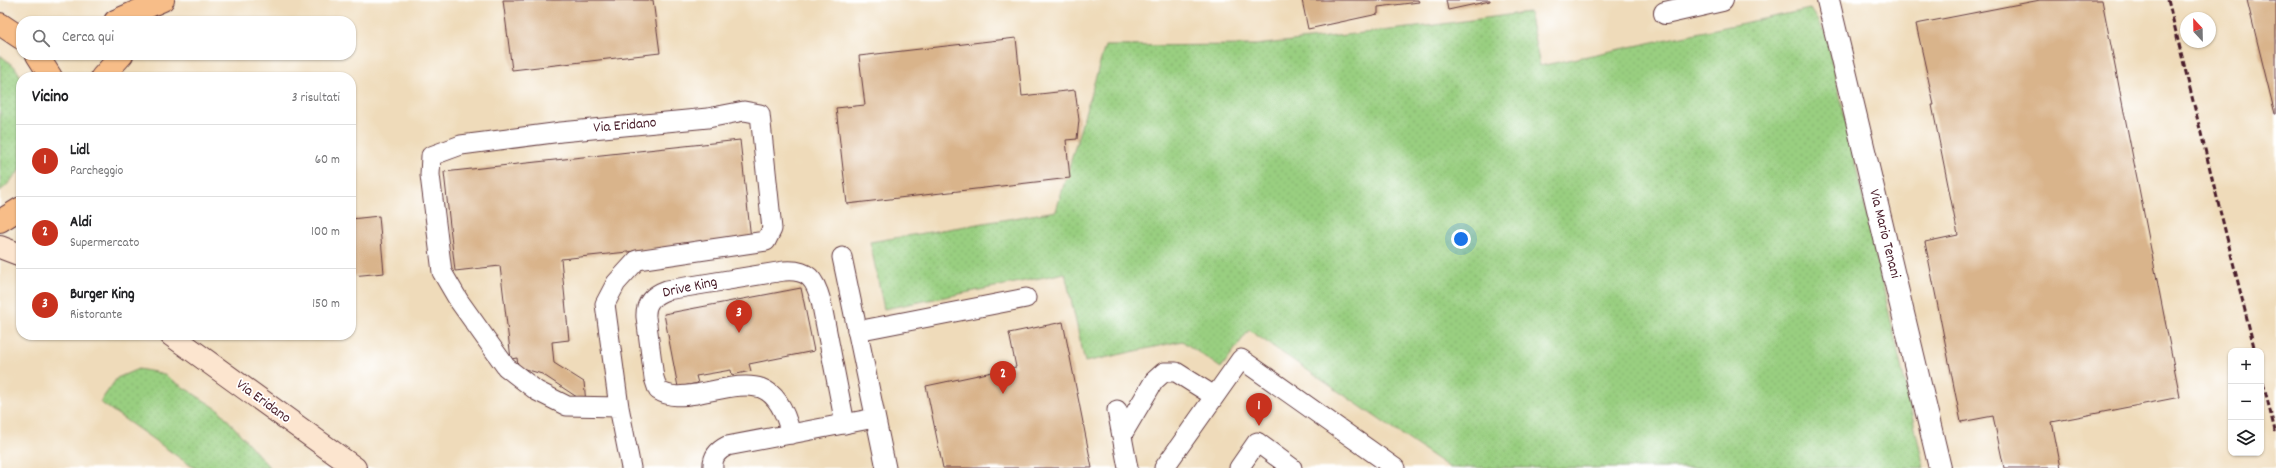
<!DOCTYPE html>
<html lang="it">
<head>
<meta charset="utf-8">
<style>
	:root { --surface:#fff; --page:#f6f6f6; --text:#202124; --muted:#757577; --line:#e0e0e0; --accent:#c8321e }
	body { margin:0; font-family:Dekko,sans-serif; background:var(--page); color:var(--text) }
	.controls { position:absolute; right:12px; bottom:12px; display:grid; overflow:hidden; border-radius:8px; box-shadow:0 1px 3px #0004 }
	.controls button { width:36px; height:36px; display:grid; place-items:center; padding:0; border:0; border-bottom:1px solid var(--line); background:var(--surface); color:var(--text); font:20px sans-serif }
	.compass { position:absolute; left:2180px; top:12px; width:36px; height:36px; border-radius:50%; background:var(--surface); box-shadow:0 1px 3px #0004; rotate:338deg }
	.you { position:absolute; left:1461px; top:239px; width:14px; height:14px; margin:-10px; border:3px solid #fff; border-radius:50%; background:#1a73e8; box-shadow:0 0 0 6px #1a73e833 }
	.badge { display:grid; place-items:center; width:26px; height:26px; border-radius:50%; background:var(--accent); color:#fff; font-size:13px; font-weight:700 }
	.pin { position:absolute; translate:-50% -33px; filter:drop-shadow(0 1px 2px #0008) }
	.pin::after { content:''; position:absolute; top:21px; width:14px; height:12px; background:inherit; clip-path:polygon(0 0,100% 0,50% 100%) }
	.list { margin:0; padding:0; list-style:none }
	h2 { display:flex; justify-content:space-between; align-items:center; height:52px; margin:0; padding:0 16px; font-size:17px }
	h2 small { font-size:13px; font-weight:400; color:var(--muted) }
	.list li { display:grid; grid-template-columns:26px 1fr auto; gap:12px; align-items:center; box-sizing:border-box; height:72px; padding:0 16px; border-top:1px solid var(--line) }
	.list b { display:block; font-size:15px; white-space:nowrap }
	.list p { margin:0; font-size:13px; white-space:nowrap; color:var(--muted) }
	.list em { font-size:13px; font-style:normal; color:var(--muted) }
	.icon { flex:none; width:22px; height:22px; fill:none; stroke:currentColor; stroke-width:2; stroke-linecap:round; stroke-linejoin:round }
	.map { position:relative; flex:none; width:2276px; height:468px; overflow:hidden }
	.search { position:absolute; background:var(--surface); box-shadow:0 1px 3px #0004; left:16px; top:16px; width:340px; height:44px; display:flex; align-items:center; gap:10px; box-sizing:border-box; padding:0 14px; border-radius:16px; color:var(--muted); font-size:15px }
	.panel { position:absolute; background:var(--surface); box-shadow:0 1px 3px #0004; left:16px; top:72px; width:340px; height:268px; border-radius:16px }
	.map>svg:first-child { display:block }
	.grass { fill:url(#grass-dots); stroke:#727756 }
	.building { fill:#d9b48b }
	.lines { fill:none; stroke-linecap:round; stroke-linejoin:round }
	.service-casing { stroke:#633b40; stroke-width:21 }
	.minor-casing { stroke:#633b40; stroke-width:24 }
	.secondary-casing { stroke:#633b40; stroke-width:24 }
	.primary-casing { stroke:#633b40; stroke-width:24 }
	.service { stroke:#fff; stroke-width:19 }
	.minor { stroke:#fff; stroke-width:22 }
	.secondary { stroke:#fce5cf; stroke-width:22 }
	.primary { stroke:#f7bd88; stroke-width:22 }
	.rail { stroke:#4a1f2b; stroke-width:3; stroke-dasharray:6 3; stroke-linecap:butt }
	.labels { text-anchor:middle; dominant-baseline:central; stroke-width:3.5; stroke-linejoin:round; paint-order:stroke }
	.street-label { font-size:15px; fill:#4a1f2b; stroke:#fff }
</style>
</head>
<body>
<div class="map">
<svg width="2276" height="468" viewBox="0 0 2276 468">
	<defs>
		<pattern id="grass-dots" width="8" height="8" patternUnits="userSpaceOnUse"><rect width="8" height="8" fill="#99cf80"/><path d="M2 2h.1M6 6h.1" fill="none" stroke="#85b16f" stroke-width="1.8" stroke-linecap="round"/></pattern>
	</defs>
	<rect width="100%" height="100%" fill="#fff"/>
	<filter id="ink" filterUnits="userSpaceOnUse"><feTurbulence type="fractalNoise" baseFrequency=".025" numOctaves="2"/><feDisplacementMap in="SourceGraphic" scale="8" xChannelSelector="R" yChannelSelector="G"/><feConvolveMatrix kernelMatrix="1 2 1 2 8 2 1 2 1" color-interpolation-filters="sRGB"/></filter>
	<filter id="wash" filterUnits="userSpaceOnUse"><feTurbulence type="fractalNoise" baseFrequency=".012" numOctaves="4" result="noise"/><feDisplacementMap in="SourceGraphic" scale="16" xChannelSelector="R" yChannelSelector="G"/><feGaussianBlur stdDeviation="0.9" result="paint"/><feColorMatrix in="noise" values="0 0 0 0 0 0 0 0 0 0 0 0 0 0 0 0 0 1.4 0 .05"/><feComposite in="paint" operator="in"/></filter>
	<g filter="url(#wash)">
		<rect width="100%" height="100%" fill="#efdbba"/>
		<g class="grass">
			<polygon points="1810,9 1826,34 1924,468 1450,468 1249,330 1221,368 1182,341 1085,362 1065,273 884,309 870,242 1056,211 1105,46 1256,45 1435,25 1529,12 1540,66"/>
			<polygon points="0,55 15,67 21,77 21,169 6,186 0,191"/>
			<polygon points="138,369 161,373 219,410 270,468 194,468 100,402 117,378"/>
		</g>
		<g id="blocks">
			<g class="building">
				<polygon points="503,0 653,0 660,53 512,70"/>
				<polygon points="1302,0 1418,0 1419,2 1378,7 1378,14 1308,29"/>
				<polygon points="1446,0 1490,0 1490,1 1448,10"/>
				<polygon points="2040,0 2102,0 2180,397 2052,422 2061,468 2004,468 1993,416 1961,422 1925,242 1958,235 1932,105 1934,105 1916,24"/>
				<polygon points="2247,0 2276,0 2276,114 2275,114"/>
				<polygon points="1016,38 1022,96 1075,90 1079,120 1077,139 1066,140 1070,178 847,204 836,108 865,105 859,56"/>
				<polygon points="740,140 751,239 561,259 569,340 552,342 554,363 584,382 586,403 542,374 518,367 517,358 511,359 500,266 455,271 444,172"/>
				<polygon points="379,216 384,273 351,276 351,219"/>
				<polygon points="801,288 814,351 749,364 751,371 732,375 731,370 696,376 698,383 678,387 664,314"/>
				<polygon points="1063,322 1092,468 943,468 926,386 1016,367 1009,333"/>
			</g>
		</g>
	</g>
	<g filter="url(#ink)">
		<use href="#blocks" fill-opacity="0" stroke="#633b40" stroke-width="1"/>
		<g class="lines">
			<defs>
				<g id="service">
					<polyline points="842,257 886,468"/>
					<polyline points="857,331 1026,298"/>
					<polyline points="619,407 567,406 537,391 506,367 459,301 442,272 430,175 431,156 461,145 561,132 708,118 744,111 760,114 772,229 766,241 637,260 616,283 605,304 619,407 631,468"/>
					<polyline points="1117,410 1128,468"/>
					<path d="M791,434C775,372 748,384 696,394C683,396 670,398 658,390L654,378L646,317C645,302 653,295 667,290L784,271C808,269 815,279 821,301L845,424"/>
					<polyline points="1122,435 1154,381 1164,372 1176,372 1214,396"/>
					<path d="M713,468C712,457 717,451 727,446L875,418"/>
					<polyline points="1164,468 1241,359 1395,468"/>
					<polyline points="1239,468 1257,442 1292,468"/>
				</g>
				<g id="minor">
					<polyline points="1828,0 1940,468"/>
					<polyline points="1665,13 1722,0"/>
				</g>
				<g id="secondary">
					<polyline points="0,247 21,255"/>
					<polyline points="171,335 355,468"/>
				</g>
				<g id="primary">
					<polyline points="115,21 163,0"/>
					<polyline points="0,24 21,38"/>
					<polyline points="37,55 51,77"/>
					<polyline points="102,77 122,55"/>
					<polyline points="0,221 21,208"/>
				</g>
			</defs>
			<use href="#service" class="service-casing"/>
			<use href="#minor" class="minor-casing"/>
			<use href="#secondary" class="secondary-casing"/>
			<use href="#primary" class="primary-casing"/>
			<use href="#service" class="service"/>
			<use href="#minor" class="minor"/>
			<use href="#secondary" class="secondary"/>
			<use href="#primary" class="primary"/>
			<g class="rail">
				<polyline points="2168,0 2255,351"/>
				<polyline points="2261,374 2276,435"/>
			</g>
		</g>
	</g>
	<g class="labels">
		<g class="street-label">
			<text transform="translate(625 126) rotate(-5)">Via Eridano</text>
			<text transform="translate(1884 234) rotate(76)">Via Mario Tenani</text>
			<text transform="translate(690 288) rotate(-12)">Drive King</text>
			<text transform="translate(263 402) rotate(36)">Via Eridano</text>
		</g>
	</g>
</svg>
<div class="controls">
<button>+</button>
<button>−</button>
<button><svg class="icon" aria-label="layers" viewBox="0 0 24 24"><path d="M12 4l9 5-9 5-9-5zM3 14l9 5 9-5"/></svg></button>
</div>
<svg class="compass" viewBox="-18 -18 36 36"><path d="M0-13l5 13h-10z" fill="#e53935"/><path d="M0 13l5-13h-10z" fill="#757577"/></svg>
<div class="you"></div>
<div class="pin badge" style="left:1259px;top:426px">1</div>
<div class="pin badge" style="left:1003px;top:394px">2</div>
<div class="pin badge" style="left:739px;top:333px">3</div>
<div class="search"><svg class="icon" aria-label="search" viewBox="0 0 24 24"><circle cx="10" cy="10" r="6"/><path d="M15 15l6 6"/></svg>Cerca qui</div>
<section class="panel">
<h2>Vicino<small>3 risultati</small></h2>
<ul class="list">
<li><span class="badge">1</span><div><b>Lidl</b><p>Parcheggio</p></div><em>60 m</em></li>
<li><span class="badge">2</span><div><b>Aldi</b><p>Supermercato</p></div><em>100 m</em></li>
<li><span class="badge">3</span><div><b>Burger King</b><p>Ristorante</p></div><em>150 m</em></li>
</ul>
</section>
</div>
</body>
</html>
